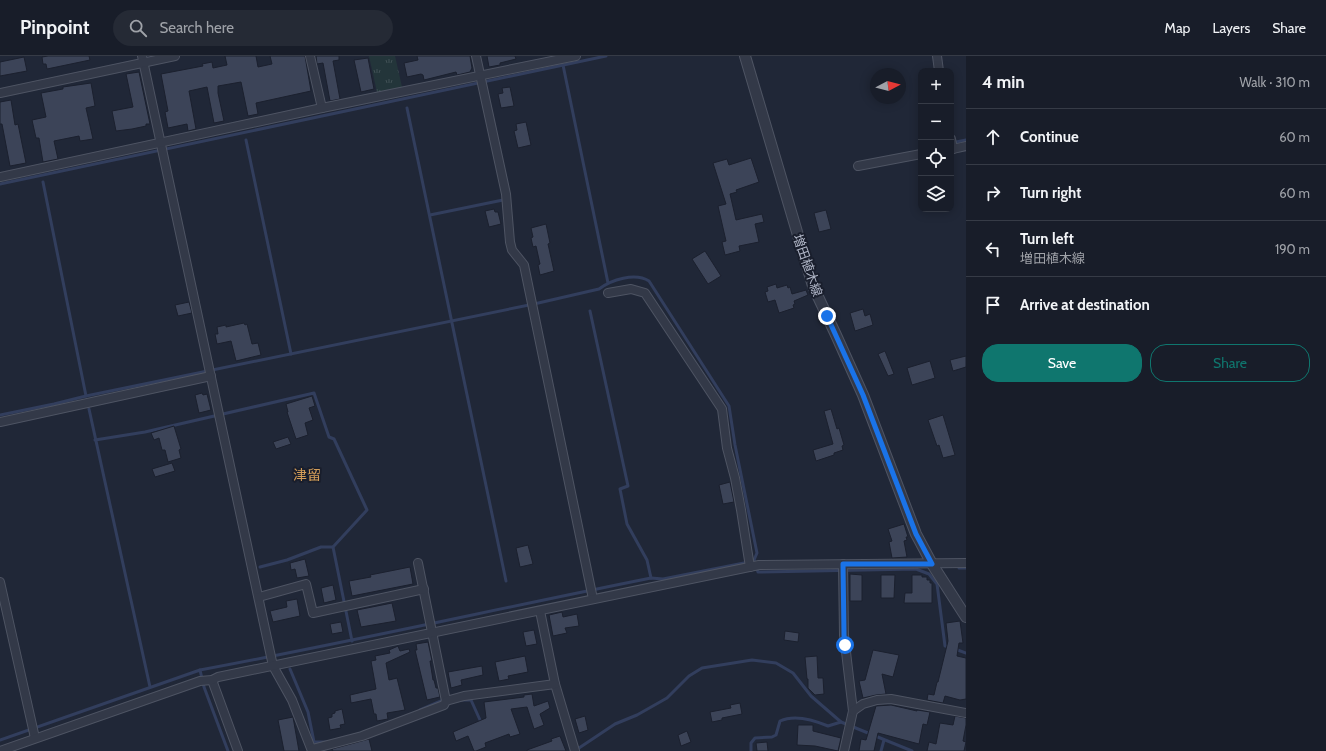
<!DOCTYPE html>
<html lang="en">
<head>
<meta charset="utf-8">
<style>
	:root { --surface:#181d29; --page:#252a35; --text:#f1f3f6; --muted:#9fa2a8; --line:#363b46; --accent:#0f766e }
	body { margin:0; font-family:Cabin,"Noto Sans JP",sans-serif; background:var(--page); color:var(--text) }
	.controls { position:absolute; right:12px; top:12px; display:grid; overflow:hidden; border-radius:8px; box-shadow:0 2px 10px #0003 }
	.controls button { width:36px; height:36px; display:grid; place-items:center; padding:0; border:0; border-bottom:1px solid var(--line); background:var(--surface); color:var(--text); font:20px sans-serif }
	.compass { position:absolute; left:870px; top:12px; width:36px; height:36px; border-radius:50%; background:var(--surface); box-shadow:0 2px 10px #0003; rotate:83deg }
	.stop { position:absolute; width:12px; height:12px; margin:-9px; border:3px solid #1a73e8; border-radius:50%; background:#fff }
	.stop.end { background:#1a73e8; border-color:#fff; box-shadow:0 1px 4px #0008 }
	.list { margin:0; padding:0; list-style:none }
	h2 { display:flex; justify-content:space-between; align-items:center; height:52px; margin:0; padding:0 16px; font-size:17px }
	h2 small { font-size:13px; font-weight:400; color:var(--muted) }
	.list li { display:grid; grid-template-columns:26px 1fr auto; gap:12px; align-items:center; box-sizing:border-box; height:56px; padding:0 16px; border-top:1px solid var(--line) }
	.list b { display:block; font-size:15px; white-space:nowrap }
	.list p { margin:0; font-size:13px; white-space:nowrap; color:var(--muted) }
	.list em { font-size:13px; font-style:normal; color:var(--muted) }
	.actions { display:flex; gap:8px; padding:12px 16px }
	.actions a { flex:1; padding:9px 0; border:1px solid var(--accent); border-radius:16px; text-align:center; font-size:14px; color:var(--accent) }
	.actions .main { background:var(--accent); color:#fff }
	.icon { flex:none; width:22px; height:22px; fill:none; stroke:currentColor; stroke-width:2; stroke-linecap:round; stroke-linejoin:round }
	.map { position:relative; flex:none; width:966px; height:695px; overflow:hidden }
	header { display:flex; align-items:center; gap:24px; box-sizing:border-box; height:56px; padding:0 20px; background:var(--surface); border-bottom:1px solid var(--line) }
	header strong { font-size:19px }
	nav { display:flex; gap:22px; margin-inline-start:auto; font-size:14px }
	.search { width:280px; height:36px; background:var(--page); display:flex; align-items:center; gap:10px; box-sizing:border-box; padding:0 14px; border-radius:22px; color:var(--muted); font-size:15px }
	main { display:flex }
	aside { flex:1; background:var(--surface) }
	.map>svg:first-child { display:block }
	.park { fill:url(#park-tufts) }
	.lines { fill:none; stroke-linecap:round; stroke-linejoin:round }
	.stream { stroke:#323e5d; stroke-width:3 }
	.building { fill:#3c4458; stroke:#1b202e }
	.minor-casing { stroke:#4e5463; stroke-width:10 }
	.tertiary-casing { stroke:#4e5463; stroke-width:12 }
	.minor { stroke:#333948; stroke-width:8 }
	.tertiary { stroke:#333948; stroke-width:10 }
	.route { stroke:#1a73e8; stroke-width:5 }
	.labels { text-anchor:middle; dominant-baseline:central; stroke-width:4; stroke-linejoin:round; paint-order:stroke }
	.street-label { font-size:13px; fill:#aeb4c5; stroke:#191e2c }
	.neighbourhood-label { font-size:14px; fill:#d49e59; stroke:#191e2c }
</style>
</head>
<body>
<header>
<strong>Pinpoint</strong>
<div class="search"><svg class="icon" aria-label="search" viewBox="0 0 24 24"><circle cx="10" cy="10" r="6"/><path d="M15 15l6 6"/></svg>Search here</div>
<nav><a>Map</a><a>Layers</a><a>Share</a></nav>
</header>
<main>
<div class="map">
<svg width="966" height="695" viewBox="0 0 966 695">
	<defs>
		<pattern id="park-tufts" width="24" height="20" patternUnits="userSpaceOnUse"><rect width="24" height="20" fill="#23353a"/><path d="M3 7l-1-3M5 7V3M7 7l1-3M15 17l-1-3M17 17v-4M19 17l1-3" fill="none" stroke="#405055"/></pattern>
	</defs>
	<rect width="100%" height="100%" fill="#202737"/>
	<polygon class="park" points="369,0 395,0 402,31 377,36"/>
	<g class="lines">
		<g class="stream">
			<polyline points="563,9 608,227"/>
			<polyline points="407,52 506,525"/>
			<polyline points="246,84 291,298"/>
			<polyline points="956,86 966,84"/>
			<polyline points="43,126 86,340"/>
			<polyline points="0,128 606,0"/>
			<polyline points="430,159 503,144"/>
			<polyline points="590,255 628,430 620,433 627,468 647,504 651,522"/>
			<polyline points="89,353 150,631"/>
			<path d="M0,359L54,348L86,340L534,248L599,233C611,224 635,216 649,225L729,350L735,389L757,497L754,504L758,516L916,513L929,518L937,528L945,590L950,591"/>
			<polyline points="95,384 145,376 314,337 329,381 334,383 367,454 333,491 352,585"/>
			<polyline points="260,511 287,504 321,491 333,491"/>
			<polyline points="959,512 966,512"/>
			<polyline points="955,593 966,597"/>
			<polyline points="290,613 308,656 314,686 326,686"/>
			<path d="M200,614C351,586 501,552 651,522L663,523L749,506"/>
			<polyline points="462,644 471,644 480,664"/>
			<polyline points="420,654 441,645 445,646"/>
			<polyline points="0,684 200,614 204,631 228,695"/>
			<polyline points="576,694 615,668 637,659 667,642 689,620 702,612 752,604 776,607 793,617 811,640 841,666 912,695"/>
			<path d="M751,695V687L755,682L772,681L776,679L780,665C795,658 814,664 828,670L841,666"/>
			<polyline points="881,695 884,684"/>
		</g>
	</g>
	<g class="building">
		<polygon points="48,0 89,0 90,4 47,13 46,8 43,8 42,1"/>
		<polygon points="225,0 256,0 258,11 272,8 270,0 305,0 311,35 256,47 258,58 248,60 241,26 218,30 218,37 224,65 214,67 207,31 189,35 196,73 188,75 187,68 168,72 165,56 168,55 161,18 203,10 202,8 212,6 213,12 227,9"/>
		<polygon points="316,0 339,0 339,4 333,5 340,43 330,45 323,7 317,8"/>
		<polygon points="417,0 470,0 472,12 470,16 457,19 456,16 424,24 423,19 421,18 407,21 404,7 418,4"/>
		<polygon points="487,0 515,0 516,3 500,7 500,9 489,11"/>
		<polygon points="24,1 27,15 0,20 0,6"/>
		<polygon points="368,2 374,33 361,36 354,4"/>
		<polygon points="139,16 150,68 146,68 146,70 132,73 116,75 112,55 133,51 126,18"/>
		<polygon points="91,27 95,50 86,52 93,83 80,85 79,80 54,85 58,103 43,106 39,82 36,82 32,64 46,61 41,37 63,33 63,31"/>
		<polygon points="510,31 514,50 501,52 498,38 503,37 502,32"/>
		<polygon points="11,44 15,69 18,68 26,107 10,110 2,68 0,68 0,46"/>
		<polygon points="526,66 531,89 518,92 514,75 517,74 516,68"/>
		<polygon points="751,102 759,126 736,134 737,136 730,138 736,164 762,158 764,166 755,168 759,186 739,190 740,195 725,199 722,186 726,185 718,150 726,148 713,107 727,103 729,109"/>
		<polygon points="494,153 495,156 498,156 501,168 489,171 485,155"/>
		<polygon points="826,154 831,173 819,176 814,157"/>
		<polygon points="546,168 550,187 548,188 554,215 540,219 538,209 540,208 536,190 533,191 531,182 533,181 531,172"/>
		<polygon points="705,195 721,220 708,228 692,203"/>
		<polygon points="776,228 777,232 787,229 788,232 790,231 792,238 806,234 808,239 794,245 795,248 793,249 794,252 779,257 775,244 768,246 765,236 768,235 767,231"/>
		<polygon points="189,246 192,257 178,260 175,249"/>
		<polygon points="863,253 865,260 870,258 873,269 855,275 850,257"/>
		<polygon points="244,267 245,269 247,268 252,288 258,287 261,299 236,305 231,285 217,288 215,278 218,278 217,271 226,269 226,271"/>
		<polygon points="885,295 894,318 888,320 878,298"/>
		<polygon points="966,300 966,311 953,315 950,304"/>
		<polygon points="930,305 935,322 912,329 907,312"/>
		<polygon points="202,337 203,339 207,338 211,354 199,357 195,339"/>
		<polygon points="312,340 315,350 309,352 313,364 305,367 308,379 296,383 287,356 288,356 286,348"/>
		<polygon points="831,353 837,373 839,372 844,389 842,390 843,394 834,397 834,399 816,405 813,394 833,388 824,355"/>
		<polygon points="943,359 955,399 943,402 939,389 937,390 928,364"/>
		<polygon points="174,370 181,393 179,394 181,402 168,406 165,394 162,394 159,382 154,384 151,377"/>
		<polygon points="288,381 291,388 276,393 273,386"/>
		<polygon points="172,407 175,415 155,421 152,413"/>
		<polygon points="730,426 734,446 723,448 719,429"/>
		<polygon points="904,468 908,481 906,481 907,484 904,485 907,501 892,502 889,486 892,485 888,473"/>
		<polygon points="528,489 533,508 520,511 516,492"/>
		<polygon points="305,503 309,520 297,522 295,513 291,514 290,507"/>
		<polygon points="410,511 413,528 352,540 349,525 371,521 370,519"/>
		<polygon points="850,518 862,519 862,545 850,545"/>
		<polygon points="881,519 895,519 894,542 881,542"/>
		<polygon points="912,519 922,519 922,521 927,521 927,524 930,524 930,527 932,527 932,547 904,547 905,537 912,537"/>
		<polygon points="333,529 336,544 324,547 321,532"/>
		<polygon points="297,543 300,560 273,566 270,555 287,551 286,545"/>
		<polygon points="392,547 396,565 361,571 357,554"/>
		<polygon points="562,556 563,561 577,558 579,570 565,572 567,577 553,580 549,559"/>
		<polygon points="960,565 963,587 959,587 957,600 966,602 966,643 960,644 945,640 943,647 927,644 928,638 934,639 937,626 938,626 948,585 946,567"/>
		<polygon points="341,566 343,576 332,578 330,568"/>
		<polygon points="534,574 537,588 526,590 523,576"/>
		<polygon points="785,575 799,577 798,586 784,584"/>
		<polygon points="428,586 432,605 430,605 433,624 434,624 436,632 438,632 440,641 427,644 415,594 417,594 416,588"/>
		<polygon points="398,590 400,595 409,593 410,596 386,607 389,624 397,622 405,654 387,657 388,663 377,665 376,658 374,658 371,643 351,647 350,639 376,633 371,605 376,604 375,600 390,597 389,594"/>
		<polygon points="873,594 899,599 893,621 882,618 886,638 876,639 863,642 859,625 865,624"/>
		<polygon points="525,600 528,616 508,620 509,623 499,625 495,606"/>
		<polygon points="817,600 818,622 823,622 824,638 815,639 808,632 808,623 807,623 805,601"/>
		<polygon points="482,610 483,619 461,624 462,629 451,632 448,616"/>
		<polygon points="532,638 534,650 548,645 550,652 540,658 544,669 534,673 527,651 511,653 520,678 510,681 509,678 485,687 486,691 476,695 474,695 468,680 456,685 453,676 486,662 484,646 524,641 524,639"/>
		<polygon points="740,647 742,658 722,662 722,664 712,666 710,656 731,652 730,649"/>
		<polygon points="891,649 917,655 917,654 930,656 927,669 923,668 919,688 878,677 874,695 859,695 861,683 866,684 876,650"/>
		<polygon points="342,653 345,668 340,669 341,672 330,674 328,662 332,661 332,658 335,657 335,655"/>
		<polygon points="585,660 588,674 579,677 575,663"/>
		<polygon points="955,660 966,662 966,669 963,685 966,686 964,695 927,695 929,686 936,688 940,667 953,669"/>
		<polygon points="293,661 299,695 284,695 278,664"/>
		<polygon points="798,669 813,669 813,675 841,682 838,695 815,690 797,689"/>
		<polygon points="687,675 691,686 681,690 678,679"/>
		<polygon points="560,680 566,695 527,695 527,694 552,685 551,683"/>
		<polygon points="369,683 372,695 333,695 332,693"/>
		<polygon points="767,686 768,695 757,695 756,687"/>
	</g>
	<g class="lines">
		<defs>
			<g id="minor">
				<polyline points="142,0 273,610 292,644 312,695"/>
				<polyline points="310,0 322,52"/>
				<polyline points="476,0 506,138 510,186 512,194 524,209 593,543"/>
				<polyline points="937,0 939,15"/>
				<polyline points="0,37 175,0"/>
				<polyline points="951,83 953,93 951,94"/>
				<polyline points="953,93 966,90"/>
				<polyline points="858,110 921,98"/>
				<polyline points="0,121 322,52 576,0"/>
				<polyline points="608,237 631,233 645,237 722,353 727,392 735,422 741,454 750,511"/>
				<polyline points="0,366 211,320"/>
				<polyline points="418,507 446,645"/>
				<polyline points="843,508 844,579 853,655 844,695"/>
				<polyline points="0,526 35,682"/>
				<polyline points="259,541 306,528 313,557 424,533"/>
				<polyline points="540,555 555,628 575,695"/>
				<polyline points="212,624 238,695"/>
				<polyline points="853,655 863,648 877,644 891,643 966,657"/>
				<polyline points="312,693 362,680 444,649 446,645 464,640 555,628"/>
				<polyline points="0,695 200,625 212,624 218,621 759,509 966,507"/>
			</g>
			<polyline id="tertiary" points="745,0 813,230 836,279 863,339 916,478 932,508 966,561"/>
		</defs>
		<use href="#minor" class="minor-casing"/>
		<use href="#tertiary" class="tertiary-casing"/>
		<use href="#minor" class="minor"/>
		<use href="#tertiary" class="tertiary"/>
	</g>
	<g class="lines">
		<polyline class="route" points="827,260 863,339 916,478 932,508 843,508 844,579 845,589"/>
	</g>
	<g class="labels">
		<g class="street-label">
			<text transform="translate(808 209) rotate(71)">増田植木線</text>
		</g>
		<g class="neighbourhood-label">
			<text x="307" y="419">津留</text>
		</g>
	</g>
</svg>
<div class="controls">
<button>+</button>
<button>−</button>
<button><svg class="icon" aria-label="locate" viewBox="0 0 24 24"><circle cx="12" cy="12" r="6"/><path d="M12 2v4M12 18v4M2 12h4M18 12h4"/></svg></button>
<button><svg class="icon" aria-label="layers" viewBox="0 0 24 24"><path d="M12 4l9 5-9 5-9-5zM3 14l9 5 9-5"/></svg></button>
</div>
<svg class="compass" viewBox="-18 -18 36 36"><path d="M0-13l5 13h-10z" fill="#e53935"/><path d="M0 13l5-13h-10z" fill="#9fa2a8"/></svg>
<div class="stop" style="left:845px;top:589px"></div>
<div class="stop end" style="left:827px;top:260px"></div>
</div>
<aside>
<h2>4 min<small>Walk · 310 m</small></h2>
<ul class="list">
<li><svg class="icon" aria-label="ahead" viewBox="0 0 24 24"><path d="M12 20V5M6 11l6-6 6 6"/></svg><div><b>Continue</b></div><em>60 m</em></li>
<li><svg class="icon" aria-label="right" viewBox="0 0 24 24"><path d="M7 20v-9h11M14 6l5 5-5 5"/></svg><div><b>Turn right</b></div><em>60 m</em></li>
<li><svg class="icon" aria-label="left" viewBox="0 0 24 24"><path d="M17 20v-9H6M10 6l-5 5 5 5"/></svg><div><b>Turn left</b><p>増田植木線</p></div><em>190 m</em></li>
<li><svg class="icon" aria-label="arrive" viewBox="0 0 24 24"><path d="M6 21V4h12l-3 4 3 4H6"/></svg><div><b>Arrive at destination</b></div></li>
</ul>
<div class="actions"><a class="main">Save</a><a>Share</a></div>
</aside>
</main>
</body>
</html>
